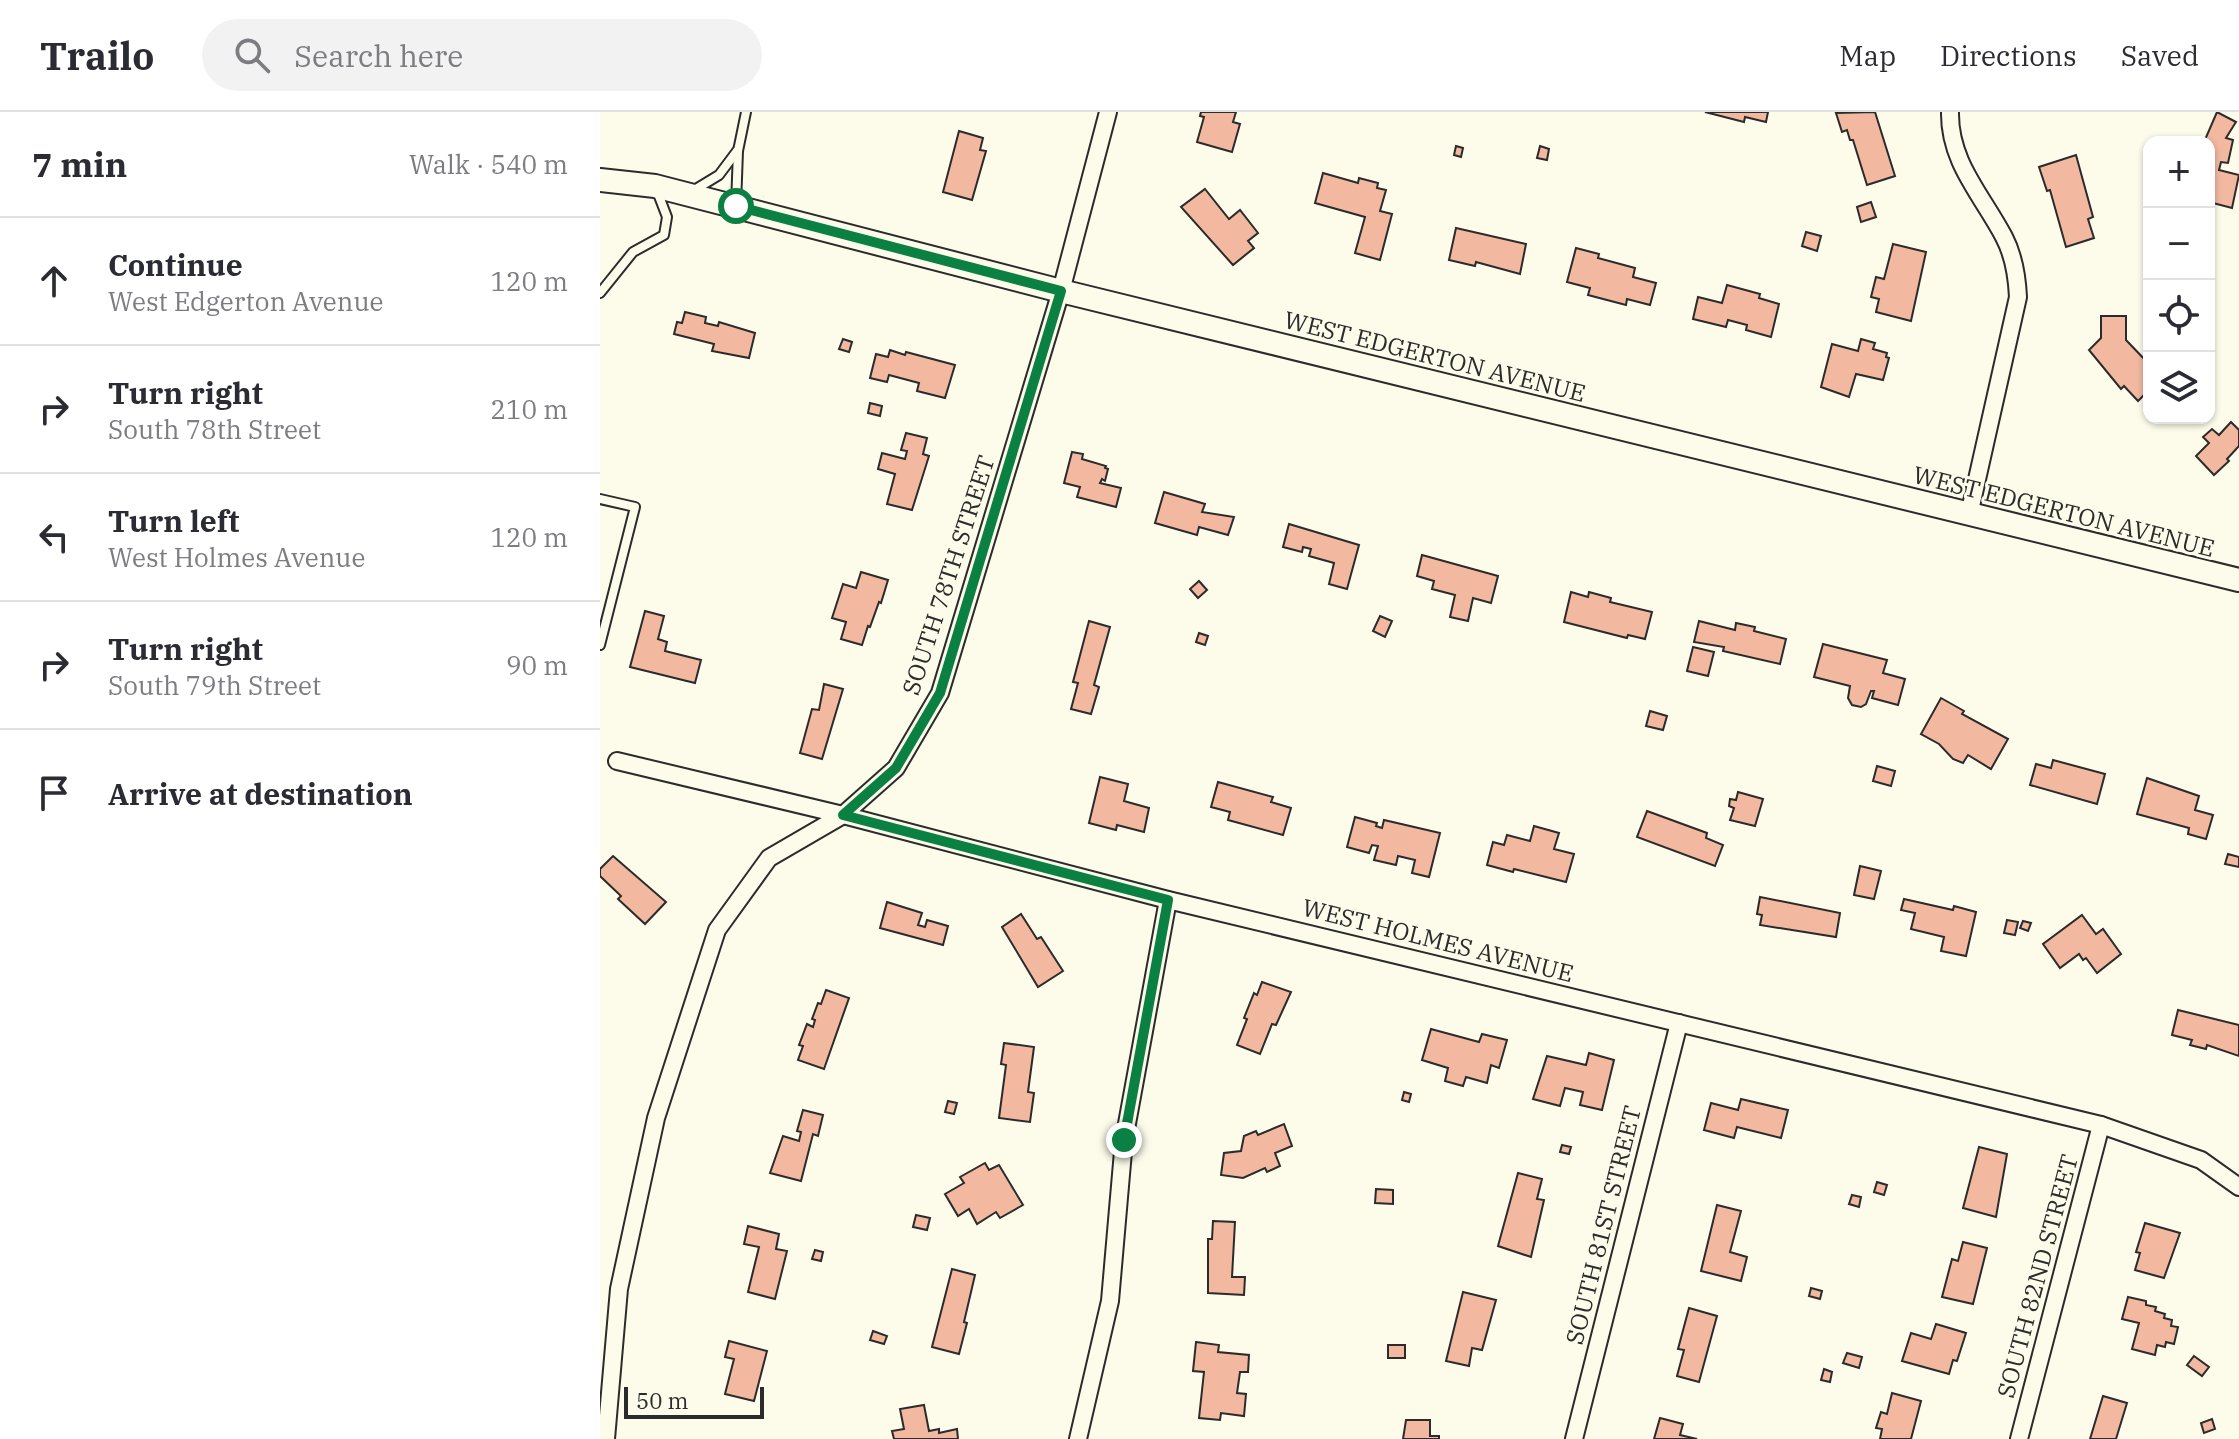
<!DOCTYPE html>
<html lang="en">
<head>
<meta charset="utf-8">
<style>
	:root { --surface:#fff; --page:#f2f2f3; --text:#2b2b33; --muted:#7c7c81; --line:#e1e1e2 }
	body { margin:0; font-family:"IBM Plex Serif",serif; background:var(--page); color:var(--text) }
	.controls { position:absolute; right:24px; top:24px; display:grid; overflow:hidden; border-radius:16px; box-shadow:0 2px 6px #0004 }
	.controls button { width:72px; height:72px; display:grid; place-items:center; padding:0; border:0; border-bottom:2px solid var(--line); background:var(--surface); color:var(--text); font:40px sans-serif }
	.scale { position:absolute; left:24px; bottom:20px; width:140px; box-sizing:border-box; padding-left:8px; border:4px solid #2b2b2b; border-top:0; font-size:22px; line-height:28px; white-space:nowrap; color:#2b2b2b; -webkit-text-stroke:6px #fdfbea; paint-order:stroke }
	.stop { position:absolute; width:24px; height:24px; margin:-18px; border:6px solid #0b8043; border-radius:50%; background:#fff }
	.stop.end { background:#0b8043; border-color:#fff; box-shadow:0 2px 8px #0008 }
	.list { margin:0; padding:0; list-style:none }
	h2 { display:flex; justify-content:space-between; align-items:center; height:104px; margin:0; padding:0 32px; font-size:34px }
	h2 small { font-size:26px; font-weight:400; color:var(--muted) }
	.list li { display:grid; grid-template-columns:52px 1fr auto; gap:24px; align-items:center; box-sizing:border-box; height:128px; padding:0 32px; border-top:2px solid var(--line) }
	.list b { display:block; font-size:30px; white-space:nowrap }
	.list p { margin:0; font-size:26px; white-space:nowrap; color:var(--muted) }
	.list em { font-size:26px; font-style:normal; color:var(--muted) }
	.icon { flex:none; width:44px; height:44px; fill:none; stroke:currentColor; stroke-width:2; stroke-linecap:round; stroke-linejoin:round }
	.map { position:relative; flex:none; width:1639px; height:1327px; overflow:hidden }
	header { display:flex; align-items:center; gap:48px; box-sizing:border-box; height:112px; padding:0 40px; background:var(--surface); border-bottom:2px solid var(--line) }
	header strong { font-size:38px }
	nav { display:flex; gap:44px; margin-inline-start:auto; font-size:28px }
	.search { width:560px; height:72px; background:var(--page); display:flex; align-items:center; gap:20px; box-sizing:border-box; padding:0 28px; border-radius:44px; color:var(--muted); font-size:30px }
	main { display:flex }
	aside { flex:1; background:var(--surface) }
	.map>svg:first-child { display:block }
	.building { fill:#f2b8a0; stroke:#2b2b2b; stroke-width:2 }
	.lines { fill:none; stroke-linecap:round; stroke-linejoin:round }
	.service-casing { stroke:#2b2b2b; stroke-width:12 }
	.minor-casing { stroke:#2b2b2b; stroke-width:20 }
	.tertiary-casing { stroke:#2b2b2b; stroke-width:26 }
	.service { stroke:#fdfbea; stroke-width:8 }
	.minor { stroke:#fdfbea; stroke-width:16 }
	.tertiary { stroke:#fdfbea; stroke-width:22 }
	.route { stroke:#0b8043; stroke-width:10 }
	.labels { text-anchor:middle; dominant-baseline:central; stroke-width:6; stroke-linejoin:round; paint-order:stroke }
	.street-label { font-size:24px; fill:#2b2b2b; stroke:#fdfbea }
</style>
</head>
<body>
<header>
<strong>Trailo</strong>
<div class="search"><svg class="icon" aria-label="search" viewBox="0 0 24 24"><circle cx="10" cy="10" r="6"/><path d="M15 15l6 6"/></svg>Search here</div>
<nav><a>Map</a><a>Directions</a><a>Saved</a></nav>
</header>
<main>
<aside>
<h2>7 min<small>Walk · 540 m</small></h2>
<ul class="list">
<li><svg class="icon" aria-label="ahead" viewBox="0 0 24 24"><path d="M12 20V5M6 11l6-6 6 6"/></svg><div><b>Continue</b><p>West Edgerton Avenue</p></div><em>120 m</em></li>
<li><svg class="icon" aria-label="right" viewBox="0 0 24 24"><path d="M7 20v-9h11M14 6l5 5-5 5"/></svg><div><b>Turn right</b><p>South 78th Street</p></div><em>210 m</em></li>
<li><svg class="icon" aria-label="left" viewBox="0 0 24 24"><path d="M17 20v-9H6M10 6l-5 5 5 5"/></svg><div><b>Turn left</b><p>West Holmes Avenue</p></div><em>120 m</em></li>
<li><svg class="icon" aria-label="right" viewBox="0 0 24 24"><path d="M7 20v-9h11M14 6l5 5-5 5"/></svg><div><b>Turn right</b><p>South 79th Street</p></div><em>90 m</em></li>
<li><svg class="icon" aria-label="arrive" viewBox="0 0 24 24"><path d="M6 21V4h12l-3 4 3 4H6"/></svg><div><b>Arrive at destination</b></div></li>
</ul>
</aside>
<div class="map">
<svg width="1639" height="1327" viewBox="0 0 1639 1327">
	<rect width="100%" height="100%" fill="#fdfbea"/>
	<g class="building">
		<polygon points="601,0 636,0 633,10 640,12 632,40 597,30 604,5 600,4"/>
		<polygon points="1105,0 1168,0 1166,10 1145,5 1144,10"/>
		<polygon points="1275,0 1295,64 1267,73 1253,28 1250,28 1247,18 1242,20 1236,1"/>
		<polygon points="1617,0 1636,10 1626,26 1633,28 1628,51 1621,50 1619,58 1639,63 1632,96 1609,90 1609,30 1604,30"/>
		<polygon points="359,19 383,26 380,38 386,39 372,88 343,80"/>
		<polygon points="856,34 863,36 861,45 854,43"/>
		<polygon points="940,34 949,37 947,48 937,46"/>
		<polygon points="1476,43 1493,105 1488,107 1494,126 1466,135 1450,78 1447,79 1439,55"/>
		<polygon points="723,61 758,71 759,66 778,71 777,76 786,78 780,99 792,102 780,148 755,141 765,105 715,91"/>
		<polygon points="605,77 629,107 640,98 658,121 648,129 654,136 633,153 581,95"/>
		<polygon points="1271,90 1276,105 1261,110 1257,95"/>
		<polygon points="856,116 926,132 920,162 876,150 875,154 849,148"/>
		<polygon points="1206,120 1221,124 1217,139 1202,134"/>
		<polygon points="1293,132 1326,140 1311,209 1276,200 1279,187 1271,185 1276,165 1284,167"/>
		<polygon points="976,136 999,142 998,146 1035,156 1033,165 1056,171 1050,193 1027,187 1026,193 988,183 990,176 967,170"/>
		<polygon points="1127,173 1160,182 1159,186 1179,192 1171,225 1146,218 1147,213 1128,208 1126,215 1093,207 1098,185 1122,191"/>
		<polygon points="85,200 106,205 105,211 118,214 119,210 155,221 149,246 112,239 114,232 74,222 77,210 82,211"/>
		<polygon points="1501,204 1526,204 1526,228 1549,252 1549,278 1538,289 1524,274 1521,277 1489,238 1501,226"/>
		<polygon points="243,227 252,230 249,240 239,237"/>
		<polygon points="1261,227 1275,231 1273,237 1287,241 1286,245 1289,246 1283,268 1256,262 1249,285 1221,275 1232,232 1258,239"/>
		<polygon points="290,238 305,243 306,240 355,253 345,286 317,279 319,271 289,263 287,270 270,266 276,242 288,245"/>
		<polygon points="270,291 282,294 280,304 268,301"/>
		<polygon points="1631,310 1639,318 1639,334 1627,347 1629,349 1614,363 1596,344 1609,331 1603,325 1612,317 1619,323"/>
		<polygon points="306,321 327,326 323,342 329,344 312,398 287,392 295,362 278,357 282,341 305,347 307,339 301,338"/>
		<polygon points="472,340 483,342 482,347 506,354 505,356 508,357 505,369 502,367 500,371 521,376 516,395 477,385 480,375 464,371"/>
		<polygon points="564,380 605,392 602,400 634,405 628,423 599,415 597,423 555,411"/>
		<polygon points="689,412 759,433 747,477 729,472 734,451 709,444 711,437 703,435 702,440 683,435"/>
		<polygon points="822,443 898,464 891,491 873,486 868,509 850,505 855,483 832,477 834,469 817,464"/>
		<polygon points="261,460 288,468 281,491 279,490 270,515 268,514 262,533 241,527 246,510 232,506 243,472 256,476"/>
		<polygon points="599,469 607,478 598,486 590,477"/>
		<polygon points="971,480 988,485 989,480 1011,486 1010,490 1052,500 1045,527 1028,523 1027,526 964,510"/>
		<polygon points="45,499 64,504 58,527 67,530 65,539 101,548 95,571 30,555"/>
		<polygon points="780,504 792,509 785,525 773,519"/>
		<polygon points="489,509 510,515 494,573 499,575 491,602 471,597 478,571 473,570"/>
		<polygon points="1099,509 1135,518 1136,511 1155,515 1154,519 1186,527 1180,552 1123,539 1124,535 1094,530"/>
		<polygon points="599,521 608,524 605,533 596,530"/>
		<polygon points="1223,532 1287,548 1283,561 1305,567 1298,593 1272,586 1274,579 1271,579 1266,592 1261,595 1252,593 1248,586 1250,574 1214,565"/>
		<polygon points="1093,535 1114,540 1108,564 1087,559"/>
		<polygon points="224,572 243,577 222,647 200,641 212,597 219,598"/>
		<polygon points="1341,586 1364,599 1362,602 1408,627 1391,657 1368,643 1363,651 1353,647 1339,632 1321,622"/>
		<polygon points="1050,599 1067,604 1063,618 1046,614"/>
		<polygon points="1453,648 1505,662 1497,692 1430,673 1436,652 1451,656"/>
		<polygon points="1277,654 1295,659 1291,674 1273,669"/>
		<polygon points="500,665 528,672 524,689 549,696 544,720 517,713 516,718 489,711"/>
		<polygon points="1547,666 1599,684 1595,698 1613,703 1606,727 1588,722 1589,716 1537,702"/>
		<polygon points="618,670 673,685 671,690 691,696 683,723 628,708 630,700 611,695"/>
		<polygon points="1138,680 1163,687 1155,714 1130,708 1134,696 1129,694 1130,687 1136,688"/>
		<polygon points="1047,699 1107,721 1106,726 1123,733 1115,754 1037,725"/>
		<polygon points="755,705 777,711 776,714 782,716 784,708 840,721 829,765 812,761 815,748 798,744 796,753 774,748 778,734 772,733 769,741 747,735"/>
		<polygon points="934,714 959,721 954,737 974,742 966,770 914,757 913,760 887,753 893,730 904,733 907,723 930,729"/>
		<polygon points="1628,742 1639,745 1639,755 1625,752"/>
		<polygon points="13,744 66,790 45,812 18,787 21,784 0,764 0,757"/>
		<polygon points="1260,754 1281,759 1274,787 1254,783"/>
		<polygon points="1160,785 1240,801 1236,825 1160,813 1162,803 1157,802"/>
		<polygon points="1304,787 1353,798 1354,794 1376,800 1366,844 1341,839 1344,825 1311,817 1315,801 1301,798"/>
		<polygon points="287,790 322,801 318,813 325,815 327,808 348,814 343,833 280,816"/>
		<polygon points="421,802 437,827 441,825 463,859 438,875 402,815"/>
		<polygon points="1482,803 1496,822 1503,817 1521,842 1497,861 1486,846 1483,848 1479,842 1460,856 1443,832"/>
		<polygon points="1407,808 1418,810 1415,823 1404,821"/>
		<polygon points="1423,809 1431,811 1428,819 1420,816"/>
		<polygon points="662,870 691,880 676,913 672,912 660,942 637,933 647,907 644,906 654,881 657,883"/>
		<polygon points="226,878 249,886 224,957 198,948 203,934 199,933 207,912 213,915 215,908 212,907 218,891 221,892"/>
		<polygon points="1578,898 1639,913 1639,944 1607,933 1606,937 1590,933 1592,928 1572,923"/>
		<polygon points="831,917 879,930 882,922 907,928 899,956 891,953 887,971 866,965 863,974 845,969 848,956 822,948"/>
		<polygon points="404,931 434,935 428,980 434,981 430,1010 399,1006 406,953 401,952"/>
		<polygon points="989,941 1014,948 1002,998 980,993 983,980 965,976 960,994 933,987 947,944 986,953"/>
		<polygon points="804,980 811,982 809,990 802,988"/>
		<polygon points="1141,987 1188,998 1181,1026 1137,1015 1134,1026 1104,1018 1111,991 1138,998"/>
		<polygon points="348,989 357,991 354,1002 345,1000"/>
		<polygon points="203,998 223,1003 218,1024 213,1022 201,1069 170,1061 183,1024 199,1029 201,1020 197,1019"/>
		<polygon points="684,1012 692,1034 675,1041 680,1054 667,1060 665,1056 643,1066 621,1063 624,1041 641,1039 644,1024 656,1019 658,1023"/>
		<polygon points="962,1033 971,1035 969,1042 960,1040"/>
		<polygon points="1379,1035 1407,1042 1396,1105 1363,1096"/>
		<polygon points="385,1051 389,1058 399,1053 423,1093 400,1106 396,1100 377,1112 369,1097 358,1104 345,1082 364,1071 360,1065"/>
		<polygon points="918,1061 942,1067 937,1087 944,1088 931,1145 898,1134"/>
		<polygon points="1277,1070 1287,1073 1284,1083 1274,1080"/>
		<polygon points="776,1077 793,1078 793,1092 775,1091"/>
		<polygon points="1252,1083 1261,1085 1259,1095 1249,1092"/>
		<polygon points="1117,1093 1141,1099 1130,1140 1147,1145 1141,1169 1101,1159"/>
		<polygon points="316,1103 330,1106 327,1118 313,1115"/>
		<polygon points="613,1109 635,1110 632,1165 645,1165 644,1183 608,1181 608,1127 612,1127"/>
		<polygon points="1545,1111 1580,1121 1564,1166 1535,1158 1540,1141 1536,1140"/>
		<polygon points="148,1114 179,1122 176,1137 187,1139 175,1187 148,1180 159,1135 144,1132"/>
		<polygon points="1363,1130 1387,1136 1373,1192 1342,1185 1352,1147 1358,1149"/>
		<polygon points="215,1138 223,1140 221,1149 212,1147"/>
		<polygon points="352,1157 375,1163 364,1210 367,1211 359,1242 332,1235"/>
		<polygon points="1211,1176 1222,1179 1220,1187 1209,1184"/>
		<polygon points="863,1180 896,1188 882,1238 872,1236 869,1254 846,1249"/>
		<polygon points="1528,1185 1546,1189 1546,1193 1556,1195 1555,1199 1565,1202 1564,1206 1572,1208 1571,1214 1578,1215 1574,1232 1566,1230 1565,1235 1557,1233 1555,1243 1532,1237 1539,1211 1522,1207"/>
		<polygon points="1089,1196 1117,1204 1099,1270 1077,1264 1084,1238 1078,1237"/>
		<polygon points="1336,1212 1366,1221 1357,1249 1353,1248 1349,1262 1302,1249 1311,1221 1331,1227"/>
		<polygon points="273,1219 287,1224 284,1232 270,1228"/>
		<polygon points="129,1229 167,1239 154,1289 125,1282 134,1247 125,1245"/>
		<polygon points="596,1230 619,1233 618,1240 649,1243 648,1260 640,1260 637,1281 646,1282 644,1304 621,1301 620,1308 599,1306 604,1260 593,1259"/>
		<rect x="788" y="1233" width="17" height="13"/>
		<polygon points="1247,1241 1262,1245 1259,1256 1243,1251"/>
		<polygon points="1594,1244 1609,1255 1602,1264 1587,1253"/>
		<polygon points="1224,1257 1232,1260 1230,1270 1221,1268"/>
		<polygon points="1292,1281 1321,1289 1311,1327 1280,1327 1282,1317 1276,1316 1281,1300 1287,1302"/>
		<polygon points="1503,1284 1527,1291 1516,1327 1490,1327"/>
		<polygon points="324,1293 329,1319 339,1317 339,1321 357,1317 358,1327 294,1327 292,1319 304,1317 300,1297"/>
		<polygon points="1060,1306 1083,1312 1080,1323 1097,1327 1054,1327"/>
		<polygon points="1612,1307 1615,1317 1604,1321 1601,1311"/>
		<polygon points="806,1308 830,1308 830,1324 839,1324 839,1327 803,1327"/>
	</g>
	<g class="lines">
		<defs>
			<g id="service">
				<polyline points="91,80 119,63 137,39"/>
				<polyline points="136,93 138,39 146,0"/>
				<polyline points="0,181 33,140 64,123 67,105 57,79"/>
				<polyline points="0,387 35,395 0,533"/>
			</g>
			<g id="minor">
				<path d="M1350,0C1349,50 1382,83 1404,125C1414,144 1417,164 1418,185L1369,403"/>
				<polyline points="17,649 243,703 568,788 1501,1013 1601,1048 1639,1075"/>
				<polyline points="6,1327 19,1177 56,1006 117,818 169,746 243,703 296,656 340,581 461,179 508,0"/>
				<polyline points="478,1327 510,1189 524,1028 568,788"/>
				<polyline points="974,1327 1079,911"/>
				<polyline points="1419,1327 1501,1013"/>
			</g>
			<polyline id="tertiary" points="0,68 55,74 461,179 1639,468"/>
		</defs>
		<use href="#service" class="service-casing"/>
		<use href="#minor" class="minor-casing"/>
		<use href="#tertiary" class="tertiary-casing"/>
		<use href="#service" class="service"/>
		<use href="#minor" class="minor"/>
		<use href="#tertiary" class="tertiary"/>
	</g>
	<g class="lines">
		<polyline class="route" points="136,94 461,179 340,581 296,656 243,703 568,788 524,1028"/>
	</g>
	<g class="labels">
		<g class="street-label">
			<text transform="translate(835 244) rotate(14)">WEST EDGERTON AVENUE</text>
			<text transform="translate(1464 399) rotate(14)">WEST EDGERTON AVENUE</text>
			<text transform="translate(348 463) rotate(-72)">SOUTH 78TH STREET</text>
			<text transform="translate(838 828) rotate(14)">WEST HOLMES AVENUE</text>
			<text transform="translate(1003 1113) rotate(-76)">SOUTH 81ST STREET</text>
			<text transform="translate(1437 1164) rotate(-75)">SOUTH 82ND STREET</text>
		</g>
	</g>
</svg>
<div class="controls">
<button>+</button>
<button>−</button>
<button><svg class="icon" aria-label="locate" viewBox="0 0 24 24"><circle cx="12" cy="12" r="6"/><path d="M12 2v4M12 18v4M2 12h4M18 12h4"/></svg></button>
<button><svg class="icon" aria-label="layers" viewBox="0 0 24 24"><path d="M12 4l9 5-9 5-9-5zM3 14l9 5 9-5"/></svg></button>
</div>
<div class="scale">50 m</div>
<div class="stop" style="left:136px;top:94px"></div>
<div class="stop end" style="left:524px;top:1028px"></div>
</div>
</main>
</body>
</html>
